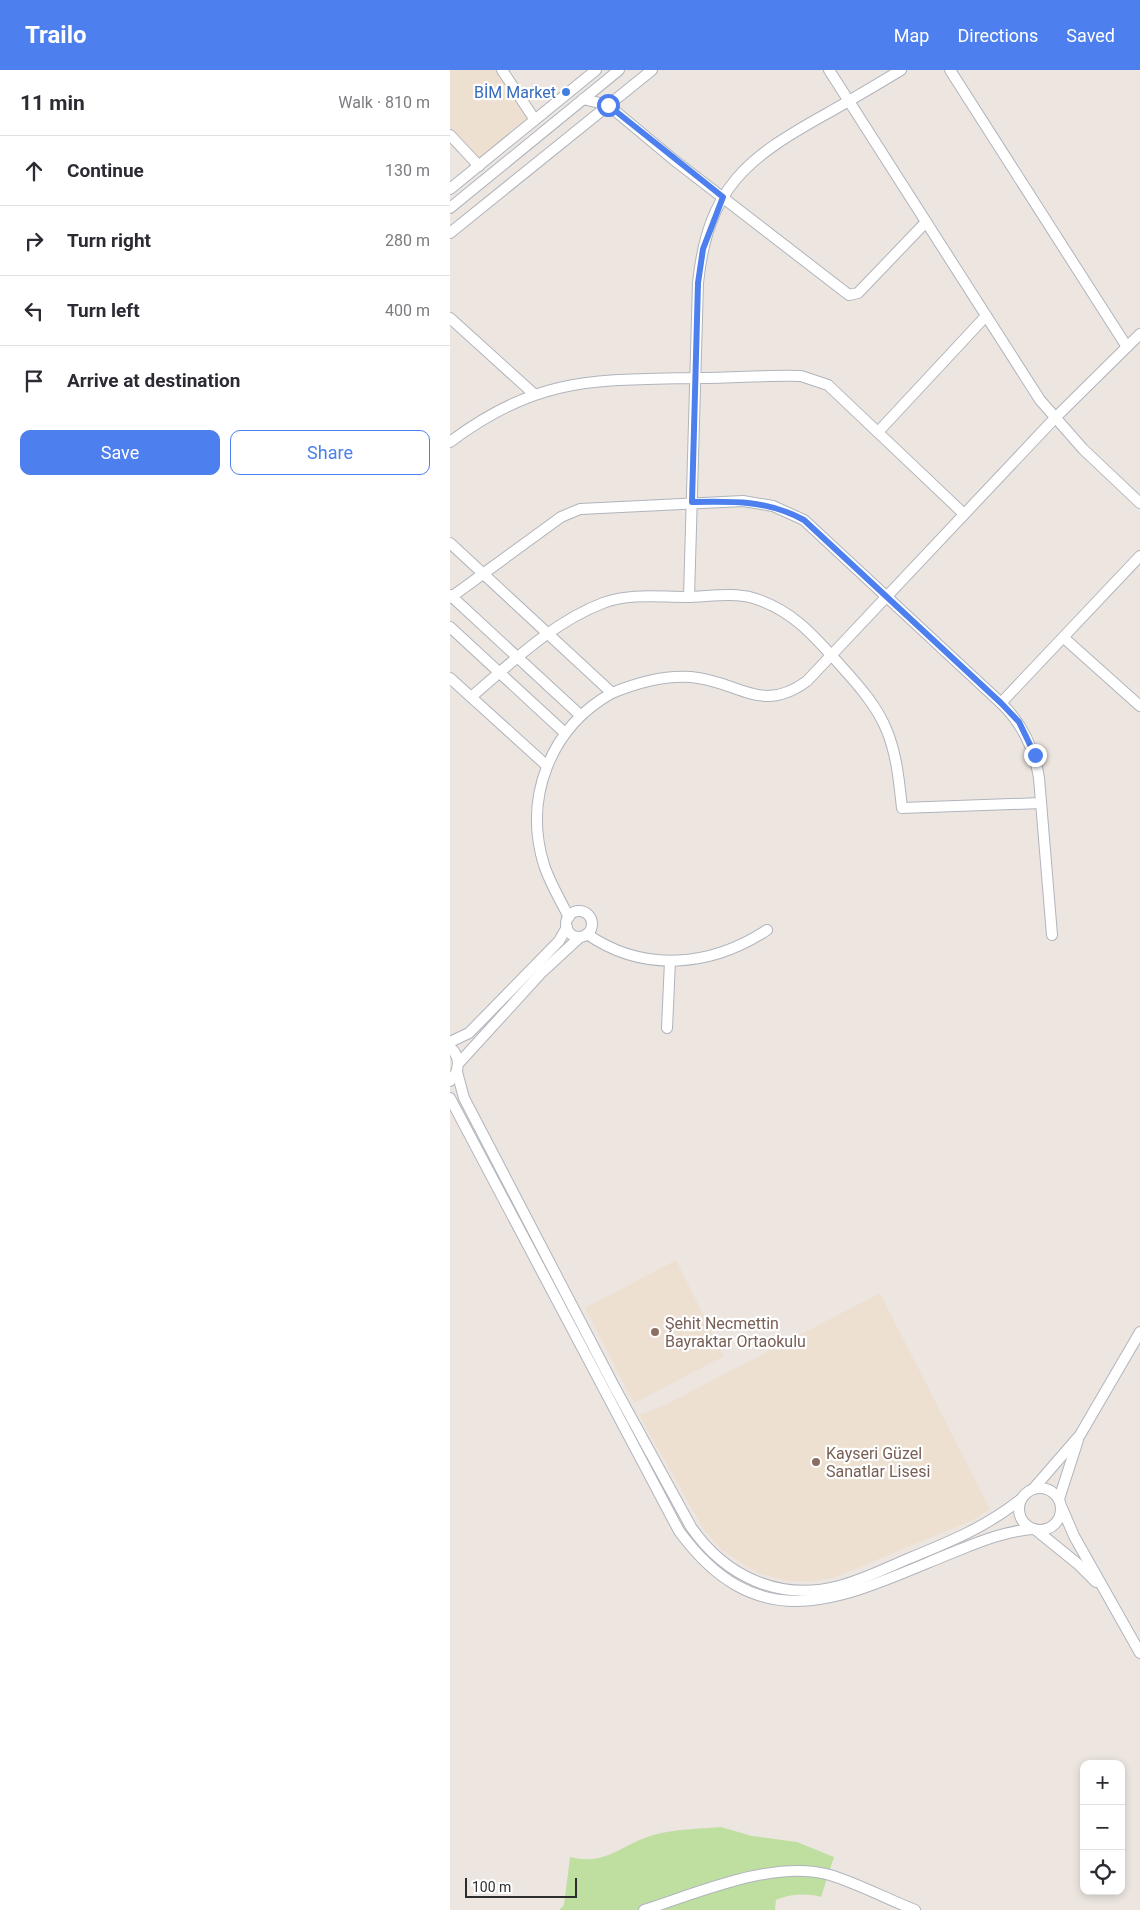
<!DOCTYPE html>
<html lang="en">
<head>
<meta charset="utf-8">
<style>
	:root { --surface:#fff; --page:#f2f2f3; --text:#2b2b33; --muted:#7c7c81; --line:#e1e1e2; --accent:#4d80ee }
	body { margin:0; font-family:Roboto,sans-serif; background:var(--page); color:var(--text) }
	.controls { position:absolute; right:15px; bottom:15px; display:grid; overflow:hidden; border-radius:10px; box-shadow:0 2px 8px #0003 }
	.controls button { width:45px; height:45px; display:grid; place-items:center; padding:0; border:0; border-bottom:1px solid var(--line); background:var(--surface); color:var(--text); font:25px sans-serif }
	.scale { position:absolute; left:15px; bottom:12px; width:112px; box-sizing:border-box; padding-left:5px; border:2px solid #2d2d2d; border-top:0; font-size:14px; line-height:18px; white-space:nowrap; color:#2d2d2d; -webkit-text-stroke:4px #fff; paint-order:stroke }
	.stop { position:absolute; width:15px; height:15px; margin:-11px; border:4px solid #4d80ee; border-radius:50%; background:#fff }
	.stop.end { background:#4d80ee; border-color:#fff; box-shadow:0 1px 5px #0008 }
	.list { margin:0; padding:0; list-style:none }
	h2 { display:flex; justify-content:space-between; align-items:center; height:65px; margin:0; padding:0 20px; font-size:21px }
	h2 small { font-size:16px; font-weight:400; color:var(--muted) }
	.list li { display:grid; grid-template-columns:32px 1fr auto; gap:15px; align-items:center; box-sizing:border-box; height:70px; padding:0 20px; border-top:1px solid var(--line) }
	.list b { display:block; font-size:19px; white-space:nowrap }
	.list em { font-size:16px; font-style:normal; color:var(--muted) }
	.actions { display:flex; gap:10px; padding:15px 20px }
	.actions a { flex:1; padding:11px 0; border:1px solid var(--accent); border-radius:10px; text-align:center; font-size:18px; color:var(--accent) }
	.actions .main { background:var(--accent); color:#fff }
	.icon { flex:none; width:28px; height:28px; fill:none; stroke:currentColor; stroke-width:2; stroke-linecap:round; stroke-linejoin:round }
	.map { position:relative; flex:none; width:690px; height:1840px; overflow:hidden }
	header { display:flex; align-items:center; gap:30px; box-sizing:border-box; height:70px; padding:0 25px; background:var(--accent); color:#fff }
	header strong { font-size:24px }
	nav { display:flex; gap:28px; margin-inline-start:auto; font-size:18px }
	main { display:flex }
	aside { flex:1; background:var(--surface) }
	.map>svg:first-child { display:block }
	.education { fill:#ede0d1 }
	.green { fill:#bfdfa1 }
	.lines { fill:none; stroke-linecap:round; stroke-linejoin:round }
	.minor-casing { stroke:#b0b4bc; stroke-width:12 }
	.minor { stroke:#fff; stroke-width:10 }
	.route { stroke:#4d80ee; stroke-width:6 }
	.shop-dot { fill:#3f7fe0; stroke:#fff; stroke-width:2 }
	.education-dot { fill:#8d6e63; stroke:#fff; stroke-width:2 }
	.labels { text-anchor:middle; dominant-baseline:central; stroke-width:4.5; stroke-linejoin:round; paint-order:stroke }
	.shop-label { font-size:16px; fill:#366cbe; stroke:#fff; text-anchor:end }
	.education-label { font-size:16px; fill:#785e54; stroke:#fff; text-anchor:start }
</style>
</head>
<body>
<header>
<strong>Trailo</strong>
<nav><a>Map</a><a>Directions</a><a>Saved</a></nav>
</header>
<main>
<aside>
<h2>11 min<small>Walk · 810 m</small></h2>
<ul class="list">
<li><svg class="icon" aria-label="ahead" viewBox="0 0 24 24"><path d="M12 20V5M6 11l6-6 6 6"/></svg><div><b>Continue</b></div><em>130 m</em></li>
<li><svg class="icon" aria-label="right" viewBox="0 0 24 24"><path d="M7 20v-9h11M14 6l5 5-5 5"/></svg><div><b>Turn right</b></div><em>280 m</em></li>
<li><svg class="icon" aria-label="left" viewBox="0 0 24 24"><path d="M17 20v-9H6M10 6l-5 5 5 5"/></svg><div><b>Turn left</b></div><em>400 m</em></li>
<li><svg class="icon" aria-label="arrive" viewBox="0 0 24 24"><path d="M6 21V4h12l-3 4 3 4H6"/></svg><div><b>Arrive at destination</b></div></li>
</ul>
<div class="actions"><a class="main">Save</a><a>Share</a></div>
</aside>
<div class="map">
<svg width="690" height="1840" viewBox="0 0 690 1840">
	<rect width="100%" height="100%" fill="#ede6e0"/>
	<g class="education">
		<polygon points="0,0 52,0 85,50 29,96 0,65"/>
		<polygon points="226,1190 274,1286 184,1333 135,1238"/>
		<polygon points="430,1223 540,1439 523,1450 383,1508 362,1511 339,1511 307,1503 272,1480 254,1460 189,1345 213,1336"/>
	</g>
	<path class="green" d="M271,1757L302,1766L347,1772L384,1787L371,1827C355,1823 341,1824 326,1830L325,1840H109L114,1835L120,1787C157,1796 170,1775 203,1765C225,1759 249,1759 271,1757Z"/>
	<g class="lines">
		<defs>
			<g id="minor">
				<polyline points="52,0 85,50"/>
				<polyline points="379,0 590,330 633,379 690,433"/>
				<polyline points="500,0 677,277"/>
				<polyline points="133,29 158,35 224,90 399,225 408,223 476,152"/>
				<polyline points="0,65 29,96"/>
				<polyline points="0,119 146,0"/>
				<polyline points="0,138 169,0"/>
				<polyline points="0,163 202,0"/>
				<polyline points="0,248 84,324"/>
				<polyline points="428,362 536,246"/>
				<path d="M0,372C86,307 142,310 244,308C279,308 315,305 351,306L378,315L514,444"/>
				<path d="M0,473L162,623C186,613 215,605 241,607C289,611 311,645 357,611L605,348L690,264"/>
				<polyline points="0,525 130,645"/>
				<path d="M239,527L248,213C258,117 297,88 376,44C401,30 426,15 451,0"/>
				<path d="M0,528L111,447L130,439L293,431L323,436L354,450L551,633C573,654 584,678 589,708L602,865"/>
				<polyline points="0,557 115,663"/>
				<polyline points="614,568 690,636"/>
				<polyline points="0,608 96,695"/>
				<path d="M21,627C61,593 103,552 153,533C180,523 208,527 235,527C257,527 282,522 303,528C343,540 365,567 391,596C409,616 427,636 437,661C447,686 449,711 452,738L591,733"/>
				<polyline points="551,633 690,486"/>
				<circle cx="129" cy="854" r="13"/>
				<path d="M119,847C110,830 100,813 94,795C73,727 101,657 162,623"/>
				<path d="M137,864C193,903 261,897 317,860"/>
				<polyline points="217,958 220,891"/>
				<polyline points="0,972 19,963 109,871 117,857"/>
				<path d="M0,977C11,987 10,1001 0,1011"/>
				<polyline points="8,994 92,902 130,867"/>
				<path d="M7,1002L14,1028L165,1318L241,1457C275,1506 329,1532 389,1516C413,1510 436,1498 460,1488C499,1472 536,1457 570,1430"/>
				<path d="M0,1028L229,1461C311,1573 394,1527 499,1484C527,1473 551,1462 582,1459"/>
				<circle cx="590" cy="1439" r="21"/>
				<polyline points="584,1418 630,1365 690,1262"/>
				<polyline points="609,1429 628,1370"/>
				<polyline points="612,1438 624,1466 690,1583"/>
				<polyline points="586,1460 628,1494 646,1512"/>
				<path d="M194,1840C248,1823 324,1789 380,1805C409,1814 437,1829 465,1840"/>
			</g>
		</defs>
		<use href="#minor" class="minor-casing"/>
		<use href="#minor" class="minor"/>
	</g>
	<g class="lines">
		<path class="route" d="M158,35L273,127L253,179L248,213L242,432C283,431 317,430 354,450L551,633L569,652L585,685"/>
	</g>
	<circle class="shop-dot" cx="116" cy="22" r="5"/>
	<g class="education-dot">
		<circle cx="205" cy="1262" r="5"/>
		<circle cx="366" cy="1392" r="5"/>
	</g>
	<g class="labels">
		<g class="shop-label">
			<text x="106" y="22">BİM Market</text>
		</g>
		<g class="education-label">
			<text x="215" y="1253">Şehit Necmettin<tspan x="215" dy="18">Bayraktar Ortaokulu</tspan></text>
			<text x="376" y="1383">Kayseri Güzel<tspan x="376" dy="18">Sanatlar Lisesi</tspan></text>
		</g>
	</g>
</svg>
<div class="controls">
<button>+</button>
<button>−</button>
<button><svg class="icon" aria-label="locate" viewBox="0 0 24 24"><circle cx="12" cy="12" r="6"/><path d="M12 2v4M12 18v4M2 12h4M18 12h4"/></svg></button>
</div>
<div class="scale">100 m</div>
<div class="stop" style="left:158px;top:35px"></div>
<div class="stop end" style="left:585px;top:685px"></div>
</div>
</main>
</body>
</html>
